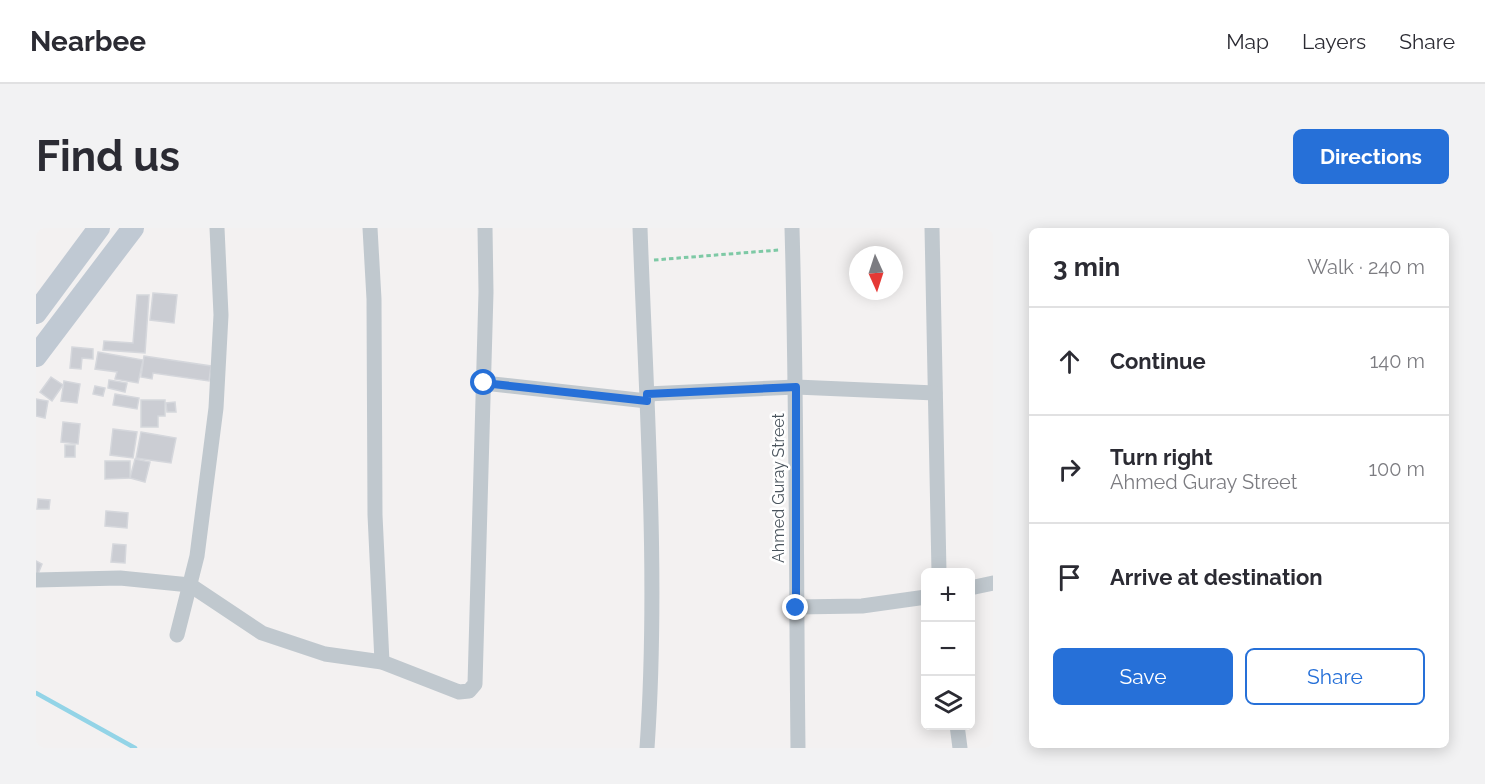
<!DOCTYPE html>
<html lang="en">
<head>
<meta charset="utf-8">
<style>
	:root { --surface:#fff; --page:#f2f2f3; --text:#2b2b33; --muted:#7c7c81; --line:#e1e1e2; --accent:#2670d8 }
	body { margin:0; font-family:Raleway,sans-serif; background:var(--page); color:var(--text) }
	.controls { position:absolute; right:18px; bottom:18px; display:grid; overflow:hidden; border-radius:9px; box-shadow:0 3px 15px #0003 }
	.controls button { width:54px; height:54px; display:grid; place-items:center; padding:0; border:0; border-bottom:2px solid var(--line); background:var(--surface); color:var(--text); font:30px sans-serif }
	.compass { position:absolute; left:813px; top:18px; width:54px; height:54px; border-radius:50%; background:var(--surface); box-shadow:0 3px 15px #0003; rotate:177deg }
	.stop { position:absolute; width:18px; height:18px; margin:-14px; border:4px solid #2670d8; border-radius:50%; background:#fff }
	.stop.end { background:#2670d8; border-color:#fff; box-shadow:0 2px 6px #0008 }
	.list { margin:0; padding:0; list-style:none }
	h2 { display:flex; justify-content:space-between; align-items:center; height:78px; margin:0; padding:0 24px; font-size:26px }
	h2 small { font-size:20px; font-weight:400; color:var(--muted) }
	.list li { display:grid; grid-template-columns:39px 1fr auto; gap:18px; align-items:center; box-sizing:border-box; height:108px; padding:0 24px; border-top:2px solid var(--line) }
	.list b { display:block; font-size:22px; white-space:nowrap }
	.list p { margin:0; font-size:20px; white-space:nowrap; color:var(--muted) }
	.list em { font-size:20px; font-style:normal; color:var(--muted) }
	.actions { display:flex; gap:12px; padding:18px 24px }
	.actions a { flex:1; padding:14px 0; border:2px solid var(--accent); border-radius:9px; text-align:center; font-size:21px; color:var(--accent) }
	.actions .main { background:var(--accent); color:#fff }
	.icon { flex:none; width:33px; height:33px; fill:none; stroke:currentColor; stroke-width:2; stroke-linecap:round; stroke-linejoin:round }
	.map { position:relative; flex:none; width:957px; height:520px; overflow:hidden; border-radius:9px }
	header { display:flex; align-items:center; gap:36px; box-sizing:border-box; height:84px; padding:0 30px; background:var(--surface); border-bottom:2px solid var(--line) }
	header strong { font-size:28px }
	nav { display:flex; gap:33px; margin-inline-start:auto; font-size:21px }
	.intro { display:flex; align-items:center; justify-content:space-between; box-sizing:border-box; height:144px; padding:0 36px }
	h1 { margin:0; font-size:42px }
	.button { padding:15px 27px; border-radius:9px; background:var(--accent); color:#fff; font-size:21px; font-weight:700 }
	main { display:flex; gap:36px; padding:0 36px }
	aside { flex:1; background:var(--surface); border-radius:9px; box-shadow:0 3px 15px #0003 }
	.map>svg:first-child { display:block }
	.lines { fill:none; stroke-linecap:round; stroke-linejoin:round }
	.stream { stroke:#93d4e7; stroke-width:4.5 }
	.building { fill:#cbcdd3; stroke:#d5d7dc; stroke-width:1.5 }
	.path { stroke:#7dc9a5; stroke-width:3; stroke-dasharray:4.5 3; stroke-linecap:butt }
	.street { stroke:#c0c8ce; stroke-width:15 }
	.secondary { stroke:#c0c9d3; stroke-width:22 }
	.route { stroke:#2670d8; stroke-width:8 }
	.labels { text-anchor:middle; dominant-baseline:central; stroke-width:5; stroke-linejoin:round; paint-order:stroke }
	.street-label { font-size:16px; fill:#4a545d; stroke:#fff }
</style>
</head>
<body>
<header>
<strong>Nearbee</strong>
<nav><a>Map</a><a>Layers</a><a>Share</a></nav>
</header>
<div class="intro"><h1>Find us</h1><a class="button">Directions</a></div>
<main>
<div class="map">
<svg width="957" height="520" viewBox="0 0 957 520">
	<rect width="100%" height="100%" fill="#f3f1f1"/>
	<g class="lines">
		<polyline class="stream" points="0,465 99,520"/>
	</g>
	<g class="building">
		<polygon points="117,65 141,67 138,95 114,92"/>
		<polygon points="101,67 113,67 109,125 67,122 68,113 97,115"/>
		<polygon points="36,119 57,121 57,131 46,130 45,141 34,140"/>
		<polygon points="62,124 107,132 102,155 79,151 81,144 59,141"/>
		<polygon points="108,128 175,138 173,153 117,145 116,151 105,149"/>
		<polygon points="15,149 27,157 16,173 4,164"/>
		<polygon points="73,152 91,155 89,164 72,160"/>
		<polygon points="28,153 44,156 41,175 25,173"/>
		<polygon points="59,158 69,160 67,168 57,166"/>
		<polygon points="79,166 103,170 101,181 77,177"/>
		<polygon points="0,171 12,173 9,190 0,188"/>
		<polygon points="105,172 129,172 129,188 122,188 122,199 105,199"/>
		<polygon points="139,174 140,184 131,184 130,175"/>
		<polygon points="27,194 44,196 42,216 25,214"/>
		<polygon points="77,201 101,204 97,230 74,227"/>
		<polygon points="105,204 140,210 135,235 100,230"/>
		<rect x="29" y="217" width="10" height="12"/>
		<polygon points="99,231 114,234 109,254 94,250"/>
		<polygon points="69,233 94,233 94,250 69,251"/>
		<polygon points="2,271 14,272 13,281 1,281"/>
		<polygon points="70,283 92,285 91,300 69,298"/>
		<polygon points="77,316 90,317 89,335 75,334"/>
		<polygon points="0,333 6,336 2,346 0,345"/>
	</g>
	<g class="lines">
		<polyline class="path" points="618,32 743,22"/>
		<g class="street">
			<polyline points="334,0 338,71 339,287 346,434"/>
			<path d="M604,0C610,173 623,347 611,520"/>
			<path d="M756,0C761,173 760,347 762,520"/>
			<polyline points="896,0 903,344"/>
			<polyline points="448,155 611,173"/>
			<polyline points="611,166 760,159 899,165"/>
			<polyline points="0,352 84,350 154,357 226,405 289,426 346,434 423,464 433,463 439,456 450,64 449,0"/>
			<polyline points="934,360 957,355"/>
			<polyline points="760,379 826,378 890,369"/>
			<polyline points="141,407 161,328 180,180 185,87 181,0"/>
			<polyline points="921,497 924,520"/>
		</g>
		<g class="secondary">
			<polyline points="0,85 63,0"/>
			<polyline points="0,128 97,0"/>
		</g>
	</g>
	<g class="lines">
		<polyline class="route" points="448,155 611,173 611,166 760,159 760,380"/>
	</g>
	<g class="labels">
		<g class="street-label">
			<text transform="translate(742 260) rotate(-90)">Ahmed Guray Street</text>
		</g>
	</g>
</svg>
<div class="controls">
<button>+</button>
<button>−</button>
<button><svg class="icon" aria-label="layers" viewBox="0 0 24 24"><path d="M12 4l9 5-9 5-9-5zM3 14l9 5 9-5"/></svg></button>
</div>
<svg class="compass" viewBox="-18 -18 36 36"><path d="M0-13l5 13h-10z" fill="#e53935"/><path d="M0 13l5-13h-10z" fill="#7c7c81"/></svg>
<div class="stop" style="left:448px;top:155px"></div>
<div class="stop end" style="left:760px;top:380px"></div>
</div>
<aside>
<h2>3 min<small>Walk · 240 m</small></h2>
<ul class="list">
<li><svg class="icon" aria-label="ahead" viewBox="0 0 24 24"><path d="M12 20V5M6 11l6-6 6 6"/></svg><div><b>Continue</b></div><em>140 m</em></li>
<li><svg class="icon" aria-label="right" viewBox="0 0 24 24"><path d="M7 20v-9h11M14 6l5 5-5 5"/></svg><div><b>Turn right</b><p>Ahmed Guray Street</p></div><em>100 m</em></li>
<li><svg class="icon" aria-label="arrive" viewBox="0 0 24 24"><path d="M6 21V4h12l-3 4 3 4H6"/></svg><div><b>Arrive at destination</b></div></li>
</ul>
<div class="actions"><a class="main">Save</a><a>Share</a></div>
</aside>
</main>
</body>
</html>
